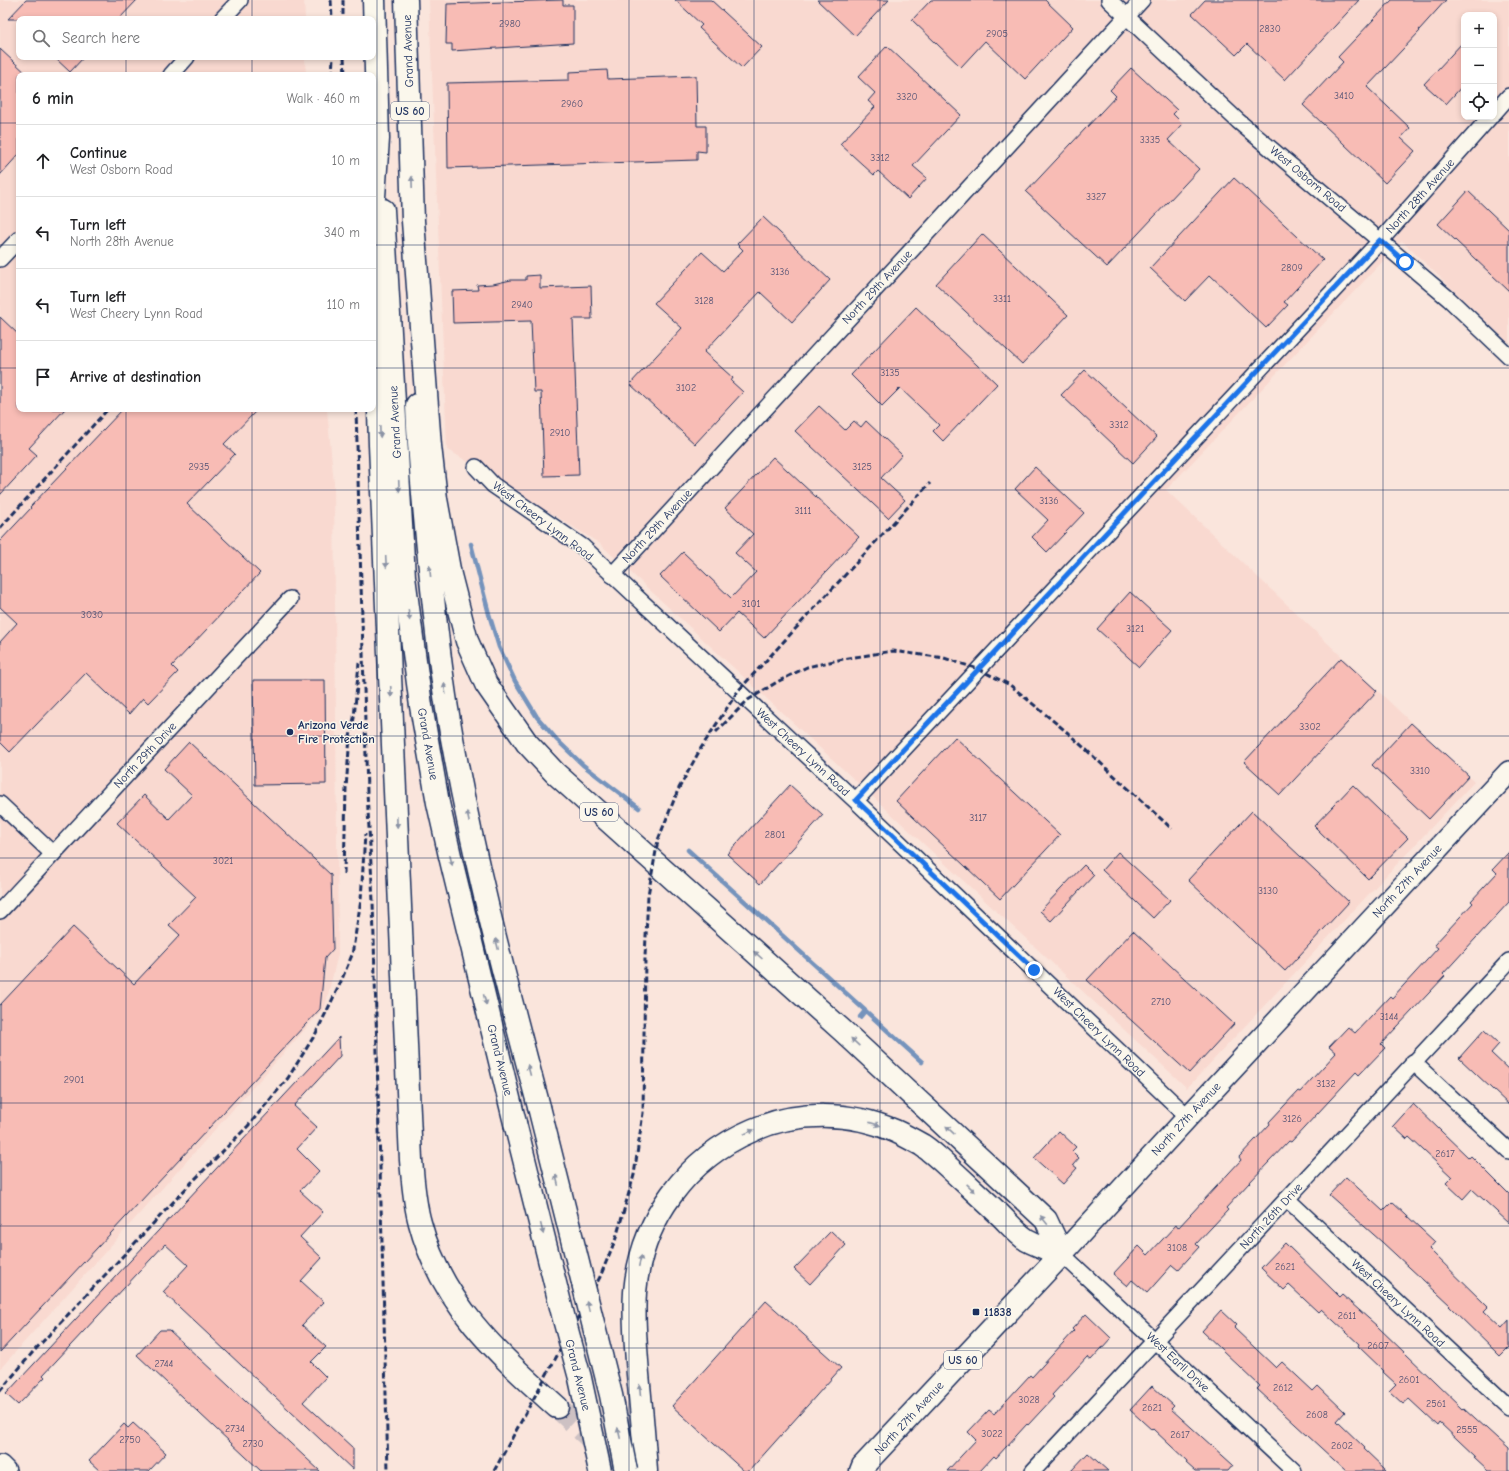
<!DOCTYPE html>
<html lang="en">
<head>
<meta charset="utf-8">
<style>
	:root { --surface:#fff; --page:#f2f2f2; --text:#202124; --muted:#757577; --line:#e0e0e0 }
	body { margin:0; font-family:"Comic Neue",sans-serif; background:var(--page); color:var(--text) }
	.controls { position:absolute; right:12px; top:12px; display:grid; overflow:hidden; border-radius:8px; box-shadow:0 2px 6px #0003 }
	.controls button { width:36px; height:36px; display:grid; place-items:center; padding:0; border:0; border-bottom:1px solid var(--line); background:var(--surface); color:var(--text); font:20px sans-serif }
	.stop { position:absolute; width:12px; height:12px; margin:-9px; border:3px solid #1a73e8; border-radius:50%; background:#fff }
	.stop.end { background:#1a73e8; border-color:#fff; box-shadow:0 1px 4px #0008 }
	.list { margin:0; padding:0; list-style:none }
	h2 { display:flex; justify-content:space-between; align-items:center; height:52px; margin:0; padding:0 16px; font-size:17px }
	h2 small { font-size:13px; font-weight:400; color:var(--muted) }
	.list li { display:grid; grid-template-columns:26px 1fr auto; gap:12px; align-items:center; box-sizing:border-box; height:72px; padding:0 16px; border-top:1px solid var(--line) }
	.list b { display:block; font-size:15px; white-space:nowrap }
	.list p { margin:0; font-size:13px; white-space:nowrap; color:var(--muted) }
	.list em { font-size:13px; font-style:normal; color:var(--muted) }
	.icon { flex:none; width:22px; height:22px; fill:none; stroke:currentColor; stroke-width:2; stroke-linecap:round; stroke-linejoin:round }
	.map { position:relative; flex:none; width:1509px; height:1471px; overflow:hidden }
	.search { position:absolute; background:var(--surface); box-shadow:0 2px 6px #0003; left:16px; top:16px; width:360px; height:44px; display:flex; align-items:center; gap:10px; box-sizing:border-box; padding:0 14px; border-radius:8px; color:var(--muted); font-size:15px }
	.panel { position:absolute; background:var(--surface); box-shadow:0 2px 6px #0003; left:16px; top:72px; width:360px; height:340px; border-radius:8px }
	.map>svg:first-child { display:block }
	.built { fill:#f9d9d0; fill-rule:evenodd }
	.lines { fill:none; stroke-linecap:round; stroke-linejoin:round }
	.stream { stroke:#7593bc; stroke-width:4.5 }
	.building { fill:#f8bcb5; stroke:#1b2f5e }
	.trunk-tunnel { stroke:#cdc1c3; stroke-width:22; stroke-dasharray:22 11; stroke-linecap:butt }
	.minor-casing { stroke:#1b2f5e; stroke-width:18 }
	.secondary-casing { stroke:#1b2f5e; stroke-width:24 }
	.primary-casing { stroke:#1b2f5e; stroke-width:25 }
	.trunk-casing { stroke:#1b2f5e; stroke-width:25 }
	.minor { stroke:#fbf7ec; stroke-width:15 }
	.secondary { stroke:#fbf7ec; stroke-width:21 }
	.primary { stroke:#fbf7ec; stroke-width:22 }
	.trunk { stroke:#fbf7ec; stroke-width:22 }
	.rail { stroke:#1b2f5e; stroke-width:3; stroke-dasharray:6 3; stroke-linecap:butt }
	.primary-bridge-casing { stroke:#1b2f5e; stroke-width:25; stroke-linecap:butt }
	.primary-bridge { stroke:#fbf7ec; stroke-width:22 }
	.oneway { fill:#8b93a5 }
	.route { stroke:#1a73e8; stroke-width:5 }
	.grid { fill:none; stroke:#1b2f5e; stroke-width:1; stroke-opacity:0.55 }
	.poi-dot { fill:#1b2f5e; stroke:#fbf7ec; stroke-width:1.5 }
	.labels { text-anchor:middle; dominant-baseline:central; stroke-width:3; stroke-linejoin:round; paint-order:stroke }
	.number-label { font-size:10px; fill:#525274 }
	.shield { fill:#fbf7ec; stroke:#5e6b89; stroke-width:1 }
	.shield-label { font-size:11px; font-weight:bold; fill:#1b2f5e }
	.street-label { font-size:12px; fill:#1b2f5e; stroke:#fbf7ec }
	.poi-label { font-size:12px; font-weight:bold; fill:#1b2f5e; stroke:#fbf7ec; text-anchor:start }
</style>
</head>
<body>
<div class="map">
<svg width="1509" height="1471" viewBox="0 0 1509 1471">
	<rect width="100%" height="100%" fill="#fae5dc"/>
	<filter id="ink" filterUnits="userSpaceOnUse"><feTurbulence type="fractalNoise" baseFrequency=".025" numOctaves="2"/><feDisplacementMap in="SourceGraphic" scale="8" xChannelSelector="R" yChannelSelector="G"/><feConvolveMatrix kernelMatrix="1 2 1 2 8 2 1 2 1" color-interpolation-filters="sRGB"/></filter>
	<g filter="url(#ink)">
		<g class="built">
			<polygon points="0,0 304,0 305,19 19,19 19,57 305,57 306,75 19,75 19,409 327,409 334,484 338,954 325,1007 0,1369"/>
			<path d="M429,0H1509V343L1402,241L1166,490L1474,782L1187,1088L599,543L447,449ZM1464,15H1494V117H1464Z"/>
		</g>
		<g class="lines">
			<g class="stream">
				<polyline points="471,544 489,614 499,647 515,681 537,717 557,740 583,765 639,808"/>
				<polyline points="688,850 922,1062"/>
				<polyline points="860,1017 865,1011"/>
			</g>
		</g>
		<g class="building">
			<polygon points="26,0 137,0 119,19 8,19"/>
			<polygon points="563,0 563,5 573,5 573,43 452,51 452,44 446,44 447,4"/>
			<polygon points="675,0 711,0 762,47 742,68 699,28 702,25"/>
			<polygon points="817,0 889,0 855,36"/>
			<polygon points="931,0 1045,0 1073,27 1025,79 985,41 961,67 912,20"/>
			<polygon points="1205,0 1359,0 1285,80 1247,44 1236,55 1192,14"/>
			<polygon points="1392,0 1446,0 1419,30 1420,31 1367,87 1410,128 1401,138 1415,151 1385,183 1303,105 1343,62 1338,57"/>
			<polygon points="1464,41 1464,84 1446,104 1424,84"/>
			<polygon points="887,46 961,115 913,166 927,178 908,199 878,171 874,175 840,144 875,107 868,101 875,93 858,77"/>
			<polygon points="0,49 28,75 19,75 19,154 0,175"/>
			<polygon points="54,57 84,57 70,72"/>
			<polygon points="1131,68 1177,110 1173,114 1183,124 1168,140 1199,169 1107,267 1026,192 1116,96 1110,90"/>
			<polygon points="607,70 608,79 696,76 697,126 706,126 706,152 697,151 697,160 448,168 447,83 569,80 569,72"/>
			<polygon points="1234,178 1323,260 1284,302 1288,305 1266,328 1210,275 1185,301 1150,268"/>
			<polygon points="1468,191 1509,230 1509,291 1438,224"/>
			<polygon points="763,217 830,280 792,322 760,292 704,352 733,378 731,381 743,392 695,444 630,384 682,328 654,303 702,252 723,271 743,250 737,244"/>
			<polygon points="982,234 1068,315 1022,364 936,284"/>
			<polygon points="540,275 540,288 591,286 592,319 573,319 579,475 544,476 541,392 534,392 531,321 453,323 452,291 478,290 477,285 493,284 511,280 526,280 526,276"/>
			<polygon points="916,307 997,384 943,441 933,431 939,425 900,388 882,406 851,375"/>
			<polygon points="0,317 19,335 19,409 65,409 29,448 37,455 0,495"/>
			<polygon points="1085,370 1157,437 1133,463 1061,395"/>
			<polygon points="819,406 845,430 854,421 861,427 866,421 902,455 881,478 905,500 888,518 795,431"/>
			<polygon points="123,409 258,409 224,444 235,454 187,504 260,573 172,666 178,672 148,703 143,698 129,714 86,673 10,752 0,742 0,642 17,623 0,607 0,541 31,508 30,507"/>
			<polygon points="773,457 859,537 764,638 737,613 719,632 660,576 683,552 731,598 756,572 735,553 753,534 725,508"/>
			<polygon points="1035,467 1084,513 1047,552 1032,537 1048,520 1015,489"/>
			<polygon points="1130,592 1172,630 1139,667 1097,629"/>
			<polygon points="1341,658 1377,691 1280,795 1244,762"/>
			<polygon points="253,680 325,680 326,784 255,785"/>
			<polygon points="1411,723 1469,776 1429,819 1372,765"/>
			<polygon points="955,737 1060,835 1000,899 896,801"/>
			<polygon points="189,742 331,875 333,949 325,958 320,1009 0,1352 0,1005 73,927 134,984 180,935 169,925 196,897 117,823 144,795 169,819 192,795 164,769"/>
			<polygon points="790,785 823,815 760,884 727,854"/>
			<polygon points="1353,785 1408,838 1368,879 1314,826"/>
			<polygon points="1252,811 1349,902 1285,971 1188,880"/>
			<polygon points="1118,852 1170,900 1153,918 1102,870"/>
			<polygon points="1509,852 1509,902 1443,974 1445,976 1381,1044 1385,1048 1359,1075 1356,1072 1291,1142 1289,1141 1249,1183 1226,1208 1228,1210 1196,1244 1199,1247 1178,1270 1172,1265 1147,1293 1132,1280 1127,1286 1113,1274 1139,1246 1148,1255 1176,1225 1178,1228 1241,1160 1239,1157 1270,1124 1269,1122 1298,1091 1300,1092 1336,1053 1329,1047 1348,1027 1355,1033 1390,996 1392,998 1438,948 1434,945 1473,903 1471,901 1497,873 1493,869"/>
			<polygon points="1084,865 1094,875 1051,921 1040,911"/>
			<polygon points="1133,931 1234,1024 1189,1073 1087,980"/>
			<polygon points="1484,1030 1499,1044 1491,1053 1509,1070 1509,1105 1459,1058"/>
			<polygon points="339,1037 340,1056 294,1106 317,1127 297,1149 319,1171 300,1191 323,1212 300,1237 322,1258 301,1281 324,1302 302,1325 326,1347 311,1362 326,1377 303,1402 353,1448 353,1470 163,1292 188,1265 165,1244 43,1375 45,1377 18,1405 6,1394"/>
			<polygon points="1413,1104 1469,1158 1471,1156 1509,1194 1509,1223 1472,1189 1463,1199 1446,1183 1452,1177 1409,1137 1407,1139 1393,1126"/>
			<polygon points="1059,1131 1076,1147 1072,1151 1079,1158 1073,1165 1077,1168 1063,1184 1034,1158"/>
			<polygon points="1346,1177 1383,1211 1392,1202 1435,1242 1429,1249 1488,1307 1484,1311 1502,1328 1509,1320 1509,1347 1500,1356 1449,1306 1450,1305 1382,1242 1329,1195"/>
			<polygon points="831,1231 846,1245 810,1284 794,1269"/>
			<polygon points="1285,1243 1340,1297 1342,1295 1377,1326 1463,1409 1464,1408 1509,1449 1509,1471 1488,1471 1474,1458 1476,1457 1440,1423 1438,1426 1409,1399 1403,1404 1389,1391 1396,1384 1383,1372 1384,1371 1358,1346 1359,1344 1321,1309 1318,1312 1289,1285 1284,1290 1261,1268"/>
			<polygon points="766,1301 841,1368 749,1471 744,1471 672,1406"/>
			<polygon points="1221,1310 1237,1325 1234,1328 1276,1368 1282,1362 1313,1391 1318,1386 1345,1412 1337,1421 1365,1448 1364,1449 1387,1471 1346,1471 1257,1389 1260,1386 1202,1331"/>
			<polygon points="1086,1314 1111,1338 1091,1360 1087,1357 1052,1395 1054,1397 1028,1425 1027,1424 996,1458 994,1456 980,1471 947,1471 976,1440 968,1432 989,1410 994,1414 1030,1375 1032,1377 1074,1331 1072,1329"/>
			<polygon points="160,1330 169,1330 320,1471 261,1471 137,1355"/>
			<polygon points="1152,1386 1174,1406 1171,1409 1233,1465 1228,1471 1195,1471 1186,1463 1187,1461 1153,1429 1152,1430 1130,1410"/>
			<polygon points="133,1423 166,1453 149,1471 100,1471 89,1461 124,1424 128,1428"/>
			<polygon points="1088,1453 1108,1471 1071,1471"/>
		</g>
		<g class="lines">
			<polyline class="trunk-tunnel" points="557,1407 625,1471"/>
			<defs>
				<g id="minor">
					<polyline points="1109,0 1238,121 1449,299 1509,356"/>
					<polyline points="222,19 240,0"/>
					<polyline points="171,75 187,57"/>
					<polyline points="1494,113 1509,96"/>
					<polyline points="0,259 19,239"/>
					<polyline points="476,467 493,485 583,547 858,803 1188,1117"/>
					<polyline points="612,575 1142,0"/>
					<polyline points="856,800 1381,240 1490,117"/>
					<polyline points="0,804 53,854"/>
					<polyline points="0,911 290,599"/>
					<polyline points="1413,1062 1509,1151"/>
					<polyline points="1287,1199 1509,1407"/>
					<polyline points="1062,1254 1294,1471"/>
					<polyline points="1033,1471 1509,961"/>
				</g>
				<g id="secondary">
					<polyline points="1062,1254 1188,1117 1509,772"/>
					<polyline points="0,1466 5,1471"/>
				</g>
				<g id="primary">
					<polyline points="383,210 404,577 421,706 438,803 450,856 515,1123"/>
					<path d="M417,405C419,456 424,508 429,559C434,609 439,659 447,709C469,843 504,976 539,1107"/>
					<path d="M646,1471C644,1439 641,1406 638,1374C636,1347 633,1319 635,1292C641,1220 687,1158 753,1130C797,1111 850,1111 895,1131C904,1135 913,1140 922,1145C934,1153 945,1164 956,1174C970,1187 983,1199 997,1212C1006,1220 1017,1234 1027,1240C1038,1246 1051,1250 1062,1254"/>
				</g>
				<g id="trunk">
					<polyline points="406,0 413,221 430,446 436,499 450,575 467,641 486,684 527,743 555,773 844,1032 1046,1220 1062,1254 863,1466 861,1471"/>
					<path d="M373,211L380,445L411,1160C413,1181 414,1202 420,1223C441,1303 498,1354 557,1407"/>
					<polyline points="373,211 378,139 374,0"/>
				</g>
			</defs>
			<use href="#minor" class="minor-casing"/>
			<use href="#secondary" class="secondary-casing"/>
			<use href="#primary" class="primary-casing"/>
			<use href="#trunk" class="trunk-casing"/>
			<use href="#minor" class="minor"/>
			<use href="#secondary" class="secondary"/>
			<use href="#primary" class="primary"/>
			<use href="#trunk" class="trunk"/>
			<g class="rail">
				<polyline points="331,0 332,19"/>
				<polyline points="343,0 343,19"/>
				<polyline points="344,57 345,75"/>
				<polyline points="332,75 333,57"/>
				<polyline points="356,409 367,792 373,901 388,1471"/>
				<polyline points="0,528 108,409"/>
				<polyline points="716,732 748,700 777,682 807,667 843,659 893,651 944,658 978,669 1010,685 1068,733 1172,829"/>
				<polyline points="344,874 346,788 350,737 354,718 359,663"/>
				<polyline points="0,1391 33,1352 192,1182 248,1126 288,1078 316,1033 339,986 352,955 361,900 365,834"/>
				<polyline points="494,1471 600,1277 616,1238 634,1175 643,1113 645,957 648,895 658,840 678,790 701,748 738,691 930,483"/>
			</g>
			<defs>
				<g id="primary-bridge">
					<polyline points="539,1107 611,1395 626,1471"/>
					<polyline points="515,1123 564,1319 580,1378 600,1471"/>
				</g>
			</defs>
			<use href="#primary-bridge" class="primary-bridge-casing"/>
			<use href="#primary-bridge" class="primary-bridge"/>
		</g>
		<defs><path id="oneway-solid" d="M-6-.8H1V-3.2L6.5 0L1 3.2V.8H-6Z"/></defs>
		<g class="oneway">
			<use href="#oneway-solid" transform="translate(412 182) rotate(-92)"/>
			<use href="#oneway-solid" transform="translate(380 432) rotate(88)"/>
			<use href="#oneway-solid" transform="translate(399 486) rotate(87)"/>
			<use href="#oneway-solid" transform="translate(386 562) rotate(87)"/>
			<use href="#oneway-solid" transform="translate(430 571) rotate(-96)"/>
			<use href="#oneway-solid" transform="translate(409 615) rotate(83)"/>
			<use href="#oneway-solid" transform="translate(445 689) rotate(-98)"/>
			<use href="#oneway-solid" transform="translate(391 692) rotate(87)"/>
			<use href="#oneway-solid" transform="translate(468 817) rotate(-102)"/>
			<use href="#oneway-solid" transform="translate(397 822) rotate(88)"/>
			<use href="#oneway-solid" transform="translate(451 860) rotate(77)"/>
			<use href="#oneway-solid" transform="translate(497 944) rotate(-103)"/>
			<use href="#oneway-solid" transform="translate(758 955) rotate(-138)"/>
			<use href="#oneway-solid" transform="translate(485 1000) rotate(75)"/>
			<use href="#oneway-solid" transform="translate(855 1042) rotate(-137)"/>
			<use href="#oneway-solid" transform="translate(529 1070) rotate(-105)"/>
			<use href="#oneway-solid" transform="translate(875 1124) rotate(17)"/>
			<use href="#oneway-solid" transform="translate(950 1130) rotate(-137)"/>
			<use href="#oneway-solid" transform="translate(749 1132) rotate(-24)"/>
			<use href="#oneway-solid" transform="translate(557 1180) rotate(-104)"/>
			<use href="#oneway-solid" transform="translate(971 1188) rotate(43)"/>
			<use href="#oneway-solid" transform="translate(1044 1220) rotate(-129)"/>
			<use href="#oneway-solid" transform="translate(542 1229) rotate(76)"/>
			<use href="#oneway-solid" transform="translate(640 1261) rotate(-77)"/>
			<use href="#oneway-solid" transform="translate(588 1306) rotate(-104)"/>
			<use href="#oneway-solid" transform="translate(640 1390) rotate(-95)"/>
			<use href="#oneway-solid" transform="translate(619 1433) rotate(-103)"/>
		</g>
	</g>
	<g class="lines" filter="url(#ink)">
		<polyline class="route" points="1034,970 856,800 1380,240 1405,262"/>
	</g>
	<path class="grid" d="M126,0V19M252,0V19M377,0V1471M503,0V1471M629,0V1471M754,0V1471M880,0V1471M1006,0V1471M1132,0V1471M1258,0V1471M1383,0V1471M126,57V75M252,57V75M0,123H19M373,123H1509M0,245H19M373,245H1509M0,368H19M373,368H1509M126,409V1471M252,409V1471M0,490H1509M0,613H1509M0,736H1509M0,858H1509M0,981H1509M0,1103H1509M0,1226H1509M0,1348H1509"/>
	<g class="poi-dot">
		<circle cx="290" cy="732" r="4"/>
		<rect x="972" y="1308" width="8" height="8" rx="2"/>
	</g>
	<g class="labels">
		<g class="number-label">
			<text x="510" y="24">2980</text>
			<text x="1270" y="29">2830</text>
			<text x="997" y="34">2905</text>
			<text x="1344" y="96">3410</text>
			<text x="907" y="97">3320</text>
			<text x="572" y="104">2960</text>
			<text x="1150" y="140">3335</text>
			<text x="880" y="158">3312</text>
			<text x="1096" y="197">3327</text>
			<text x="1292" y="268">2809</text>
			<text x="780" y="272">3136</text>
			<text x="1002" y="299">3311</text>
			<text x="704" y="301">3128</text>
			<text x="522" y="305">2940</text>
			<text x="890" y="373">3135</text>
			<text x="686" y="388">3102</text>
			<text x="1119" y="425">3312</text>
			<text x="560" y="433">2910</text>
			<text x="199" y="467">2935</text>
			<text x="862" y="467">3125</text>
			<text x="1049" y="501">3136</text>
			<text x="803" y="511">3111</text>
			<text x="751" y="604">3101</text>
			<text x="92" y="615">3030</text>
			<text x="1135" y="629">3121</text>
			<text x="1310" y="727">3302</text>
			<text x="1420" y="771">3310</text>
			<text x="978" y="818">3117</text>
			<text x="775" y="835">2801</text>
			<text x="223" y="861">3021</text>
			<text x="1268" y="891">3130</text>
			<text x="1161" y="1002">2710</text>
			<text x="1389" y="1017">3144</text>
			<text x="74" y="1080">2901</text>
			<text x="1326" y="1084">3132</text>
			<text x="1292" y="1119">3126</text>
			<text x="1445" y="1154">2617</text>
			<text x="1177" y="1248">3108</text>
			<text x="1285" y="1267">2621</text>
			<text x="1347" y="1316">2611</text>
			<text x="1378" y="1346">2607</text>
			<text x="164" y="1364">2744</text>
			<text x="1409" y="1380">2601</text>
			<text x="1283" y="1388">2612</text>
			<text x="1029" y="1400">3028</text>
			<text x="1436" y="1404">2561</text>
			<text x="1152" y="1408">2621</text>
			<text x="1317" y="1415">2608</text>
			<text x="235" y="1429">2734</text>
			<text x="1467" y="1430">2555</text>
			<text x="992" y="1434">3022</text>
			<text x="1180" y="1435">2617</text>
			<text x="130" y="1440">2750</text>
			<text x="253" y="1444">2730</text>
			<text x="1342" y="1446">2602</text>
		</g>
		<g class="shield">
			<rect x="391" y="102" width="38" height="18" rx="3"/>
			<rect x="580" y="803" width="38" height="18" rx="3"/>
			<rect x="944" y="1351" width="38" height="18" rx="3"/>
		</g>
		<g class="shield-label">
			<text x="410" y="111">US 60</text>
			<text x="599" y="812">US 60</text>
			<text x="963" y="1360">US 60</text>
		</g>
		<g class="street-label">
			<text transform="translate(408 51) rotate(-92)">Grand Avenue</text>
			<text transform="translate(1308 179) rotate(40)">West Osborn Road</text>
			<text transform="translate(1420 196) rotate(-48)">North 28th Avenue</text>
			<text transform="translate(877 287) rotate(-47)">North 29th Avenue</text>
			<text transform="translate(395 422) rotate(-93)">Grand Avenue</text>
			<text transform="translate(543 521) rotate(37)">West Cheery Lynn Road</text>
			<text transform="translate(657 526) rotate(-47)">North 29th Avenue</text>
			<text transform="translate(428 744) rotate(80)">Grand Avenue</text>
			<text transform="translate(803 752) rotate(43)">West Cheery Lynn Road</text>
			<text transform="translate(145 755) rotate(-47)">North 29th Drive</text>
			<text transform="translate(1407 881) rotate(-47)">North 27th Avenue</text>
			<text transform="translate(1099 1032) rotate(44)">West Cheery Lynn Road</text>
			<text transform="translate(500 1060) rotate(76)">Grand Avenue</text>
			<text transform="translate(1186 1119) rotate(-47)">North 27th Avenue</text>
			<text transform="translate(1271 1216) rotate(-47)">North 26th Drive</text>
			<text transform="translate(1398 1303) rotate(43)">West Cheery Lynn Road</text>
			<text transform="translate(1178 1362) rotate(43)">West Earll Drive</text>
			<text transform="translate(578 1375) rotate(76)">Grand Avenue</text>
			<text transform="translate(909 1418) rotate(-47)">North 27th Avenue</text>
		</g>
		<g class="poi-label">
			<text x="298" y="725">Arizona Verde<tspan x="298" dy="14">Fire Protection</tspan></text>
			<text x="984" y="1312">11838</text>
		</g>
	</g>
</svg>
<div class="controls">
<button>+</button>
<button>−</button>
<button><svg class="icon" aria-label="locate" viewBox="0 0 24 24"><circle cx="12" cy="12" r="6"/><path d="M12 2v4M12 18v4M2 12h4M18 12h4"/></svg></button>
</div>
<div class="stop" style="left:1405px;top:262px"></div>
<div class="stop end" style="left:1034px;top:970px"></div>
<div class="search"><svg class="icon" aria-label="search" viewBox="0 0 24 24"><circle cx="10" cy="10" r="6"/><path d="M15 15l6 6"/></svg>Search here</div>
<section class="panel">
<h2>6 min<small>Walk · 460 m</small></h2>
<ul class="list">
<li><svg class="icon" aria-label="ahead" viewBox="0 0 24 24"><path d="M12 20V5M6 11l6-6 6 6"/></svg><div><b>Continue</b><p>West Osborn Road</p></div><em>10 m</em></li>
<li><svg class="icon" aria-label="left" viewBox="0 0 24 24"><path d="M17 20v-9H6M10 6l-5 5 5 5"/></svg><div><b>Turn left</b><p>North 28th Avenue</p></div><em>340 m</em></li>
<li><svg class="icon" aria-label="left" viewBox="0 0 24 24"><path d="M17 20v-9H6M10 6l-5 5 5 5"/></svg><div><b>Turn left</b><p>West Cheery Lynn Road</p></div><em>110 m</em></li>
<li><svg class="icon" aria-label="arrive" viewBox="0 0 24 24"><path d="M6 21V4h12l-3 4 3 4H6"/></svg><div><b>Arrive at destination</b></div></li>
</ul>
</section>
</div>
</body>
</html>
